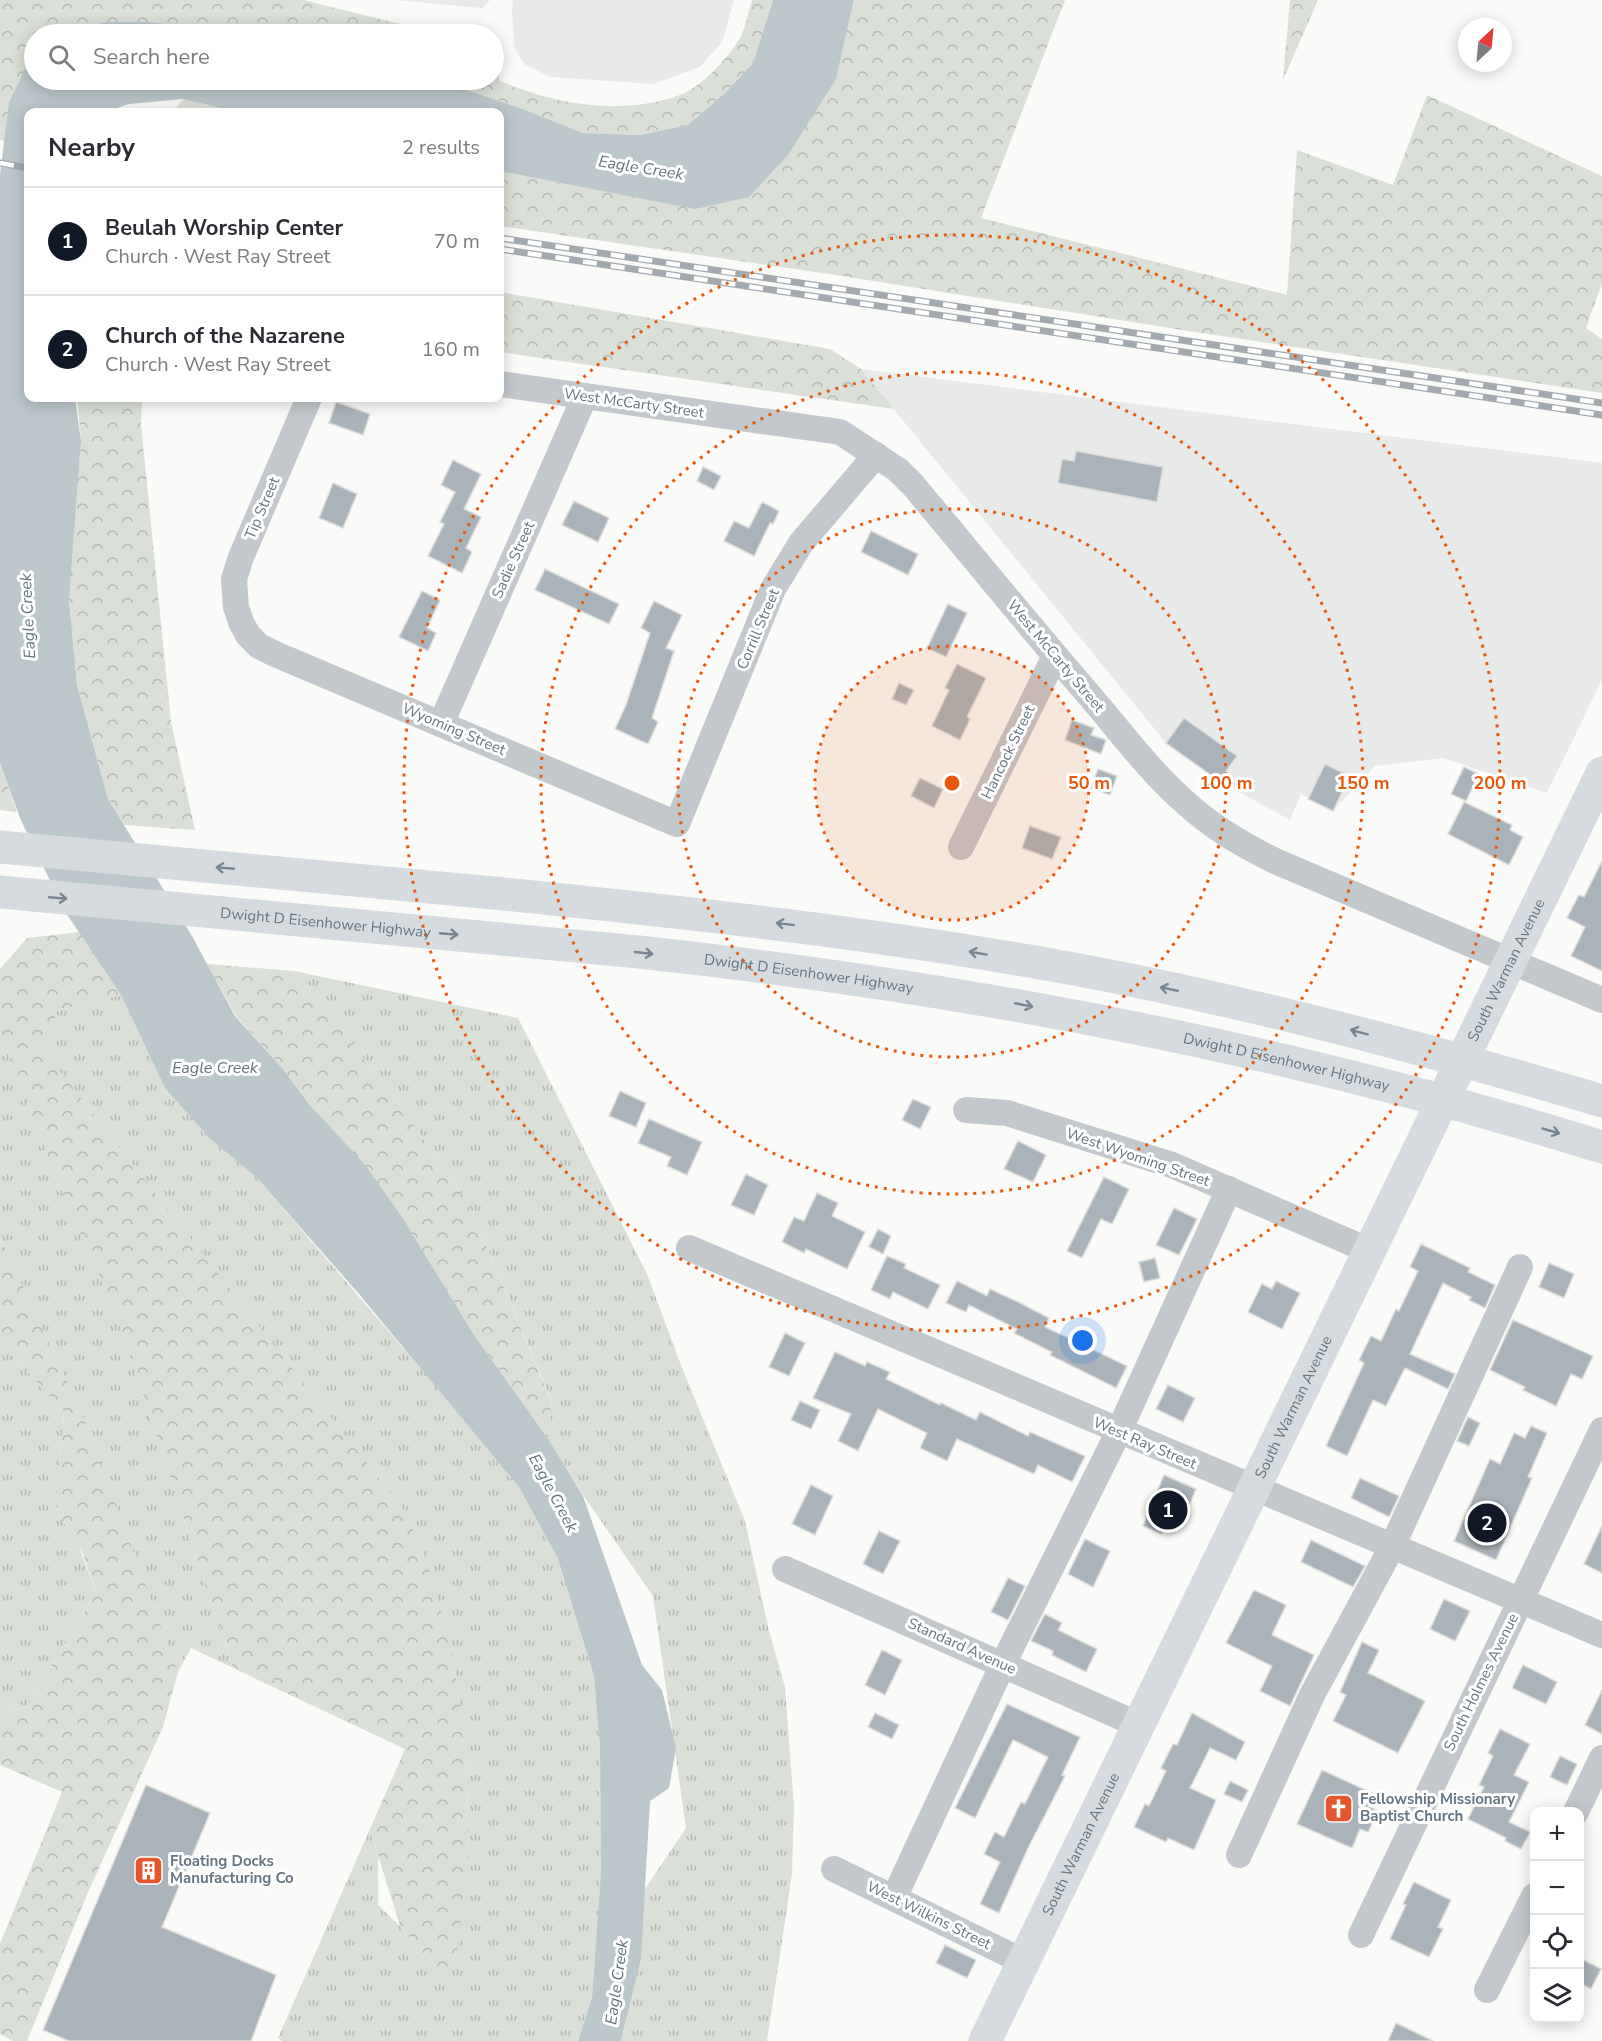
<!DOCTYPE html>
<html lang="en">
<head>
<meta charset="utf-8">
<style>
	:root { --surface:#fff; --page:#f7f7f7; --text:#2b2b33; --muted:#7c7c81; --line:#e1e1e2; --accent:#111827 }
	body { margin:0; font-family:"Nunito Sans",sans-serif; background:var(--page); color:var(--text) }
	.controls { position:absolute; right:18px; bottom:18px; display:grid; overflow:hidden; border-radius:12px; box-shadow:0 3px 15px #0003 }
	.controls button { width:54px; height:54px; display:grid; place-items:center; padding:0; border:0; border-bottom:2px solid var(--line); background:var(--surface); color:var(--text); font:30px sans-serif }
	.compass { position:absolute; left:1458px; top:18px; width:54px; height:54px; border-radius:50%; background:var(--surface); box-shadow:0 3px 15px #0003; rotate:26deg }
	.you { position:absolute; left:1083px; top:1341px; width:21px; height:21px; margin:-15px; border:4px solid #fff; border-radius:50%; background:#1a73e8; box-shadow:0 0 0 9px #1a73e833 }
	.badge { display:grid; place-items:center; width:39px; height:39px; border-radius:50%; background:var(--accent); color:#fff; font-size:20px; font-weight:700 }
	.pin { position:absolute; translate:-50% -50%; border:3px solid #fff; box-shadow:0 2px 6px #0006 }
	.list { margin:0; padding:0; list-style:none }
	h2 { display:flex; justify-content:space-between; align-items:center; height:78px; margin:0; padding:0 24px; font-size:26px }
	h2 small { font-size:20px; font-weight:400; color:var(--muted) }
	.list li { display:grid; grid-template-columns:39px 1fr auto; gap:18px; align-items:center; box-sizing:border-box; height:108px; padding:0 24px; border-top:2px solid var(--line) }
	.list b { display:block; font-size:22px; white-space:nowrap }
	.list p { margin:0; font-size:20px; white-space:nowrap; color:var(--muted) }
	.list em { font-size:20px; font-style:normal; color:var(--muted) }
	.icon { flex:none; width:33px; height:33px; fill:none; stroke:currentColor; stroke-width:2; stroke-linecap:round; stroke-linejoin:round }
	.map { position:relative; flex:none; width:1602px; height:2041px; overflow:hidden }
	.search { position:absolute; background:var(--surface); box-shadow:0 3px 15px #0003; left:24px; top:24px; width:480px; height:66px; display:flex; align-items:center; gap:15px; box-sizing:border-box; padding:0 21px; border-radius:33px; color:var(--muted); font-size:22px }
	.panel { position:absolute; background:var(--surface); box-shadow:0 3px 15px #0003; left:24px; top:108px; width:480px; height:294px; border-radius:12px }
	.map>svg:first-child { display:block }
	.built { fill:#e8e9e9 }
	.grass { fill:url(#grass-tufts) }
	.forest { fill:url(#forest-crowns) }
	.water { fill:#bbc7cb }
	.building { fill:#aab3b9; stroke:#dcdcda; stroke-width:1.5 }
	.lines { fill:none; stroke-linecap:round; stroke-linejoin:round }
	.minor { stroke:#c3c8cc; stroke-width:26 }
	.major { stroke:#d6dbdf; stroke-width:33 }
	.highway { stroke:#d6dbdf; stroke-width:33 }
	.rail-casing { stroke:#a2aab0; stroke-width:7 }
	.rail { stroke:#fff; stroke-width:4.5; stroke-dasharray:14; stroke-linecap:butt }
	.oneway { stroke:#768591 }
	.ring { fill:none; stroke:#e8590c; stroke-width:3; stroke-dasharray:3 6 }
	.labels { text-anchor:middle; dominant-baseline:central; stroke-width:6; stroke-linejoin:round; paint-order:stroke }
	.street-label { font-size:15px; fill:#657683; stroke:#fff }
	.poi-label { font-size:15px; font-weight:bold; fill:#657683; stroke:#fff; text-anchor:start }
	.water-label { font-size:16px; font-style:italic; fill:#60757c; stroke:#fff }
	.centre { fill:#e8590c; stroke:#fff; stroke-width:3 }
	.ring-label { font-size:18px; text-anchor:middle; font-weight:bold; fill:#e8590c; stroke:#fff; stroke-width:6; stroke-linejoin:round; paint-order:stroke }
</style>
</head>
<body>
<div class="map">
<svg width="1602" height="2041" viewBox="0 0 1602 2041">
	<defs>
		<pattern id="grass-tufts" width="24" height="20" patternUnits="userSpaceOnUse" patternTransform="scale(1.5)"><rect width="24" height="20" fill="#dadfd7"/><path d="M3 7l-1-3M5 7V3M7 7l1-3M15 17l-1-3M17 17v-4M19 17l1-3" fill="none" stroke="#b4b9b4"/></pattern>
		<pattern id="forest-crowns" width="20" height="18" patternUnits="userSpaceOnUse" patternTransform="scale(1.5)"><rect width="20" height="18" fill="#dadfd7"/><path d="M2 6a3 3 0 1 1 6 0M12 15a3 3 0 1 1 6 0" fill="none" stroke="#b4b9b4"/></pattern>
	</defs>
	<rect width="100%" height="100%" fill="#fafaf8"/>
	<g class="built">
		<polygon points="395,0 490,0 482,8"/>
		<polygon points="513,0 734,0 722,42 700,67 653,84 551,77 525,65 515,50 512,13"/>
		<polygon points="861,369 1602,463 1602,680 1547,793 1443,758 1375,766 1333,811 1301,794 1290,820 1219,781 1166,743"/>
	</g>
	<g class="grass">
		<polygon points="294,971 518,1018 647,1274 682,1368 745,1521 769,1631 785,1687 794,1807 792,1874 767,2041 621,2041 626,2021 645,1889 686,1828 653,1596 583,1495 549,1440 552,1402 468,1202 385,1085"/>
		<polygon points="121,995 165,1088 210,1139 256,1177 428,1377 519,1487 558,1559 594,1676 600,1748 601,1871 592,1997 578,2041 282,2041 278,2038 370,1829 378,1856 378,1905 400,1926 447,1980 469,1851 466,1753 454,1663 44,1051 57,1011"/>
		<polygon points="0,1032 68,1207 113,1304 233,1668 191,1648 178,1672 80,1410 0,1237"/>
		<polygon points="0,1341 64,1412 56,1509 79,1547 96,1593 27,1706 0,1714"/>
	</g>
	<g class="forest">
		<polygon points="0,0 303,0 440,34 242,34 149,22 106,22 62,34 34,34 34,50 9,102 5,141 0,140"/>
		<path d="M752,0H773L753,63L726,92L688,125L640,135L583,133L523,109L437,80H494V55L500,81C556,105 622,116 680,95C701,87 724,62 737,43C745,32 748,13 752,0Z"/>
		<polygon points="854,0 1065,0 981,218 1287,295 1297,150 1393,185 1427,95 1602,176 1602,283 1586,328 1602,339 1602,393 1195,332 836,275 500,226 500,171 589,187 836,79"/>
		<polygon points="1290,0 1318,0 1283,80"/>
		<polygon points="183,99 238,112 173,112"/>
		<polygon points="500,292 830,349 861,369 894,409 500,352"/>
		<polygon points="77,398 142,398 141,425 171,722 195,830 124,825 108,799 77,685 69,601 81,441"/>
		<polygon points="0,763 17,812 0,810"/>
		<polygon points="79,932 121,995 57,1011 44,1051 406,1513 429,1568 453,1655 466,1753 469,1851 458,1946 447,1981 400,1926 370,1829 405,1749 233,1668 113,1304 68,1207 0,1032 0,969 27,938"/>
		<polygon points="207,964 294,971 385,1085 468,1202 552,1403 549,1440 474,1335 404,1220 308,1103 283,1069 236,1016"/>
		<polygon points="0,1237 83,1416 178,1672 163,1727 89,1890 27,2041 13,2041 0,2034 0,1944 62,1792 0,1765 0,1714 27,1706 96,1593 83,1554 56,1509 64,1412 0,1341"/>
	</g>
	<g class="water">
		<polygon points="773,0 854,0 836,79 788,155 749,197 695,209 500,171 500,112 238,112 183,99 129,104 105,112 28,112 28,398 75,398 81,441 69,601 77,685 108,799 192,936 235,1016 283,1069 308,1103 366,1166 404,1220 474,1335 549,1440 583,1496 642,1665 662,1690 676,1748 669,1788 650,1801 641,1958 621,2041 578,2041 592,1997 601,1871 600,1748 594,1676 558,1559 519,1487 359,1294 256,1177 210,1139 165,1088 121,995 64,910 20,818 0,763 0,175 9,102 34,50 34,80 437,80 523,109 583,133 640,135 688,125 726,92 753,63"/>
		<polygon points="106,22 149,22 246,34 62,34"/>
	</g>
	<g class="building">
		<polygon points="336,402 370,414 363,435 329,423"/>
		<polygon points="1076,451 1163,467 1157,502 1058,483 1062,459 1074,461"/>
		<polygon points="453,460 481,474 464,509 481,517 466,548 472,552 462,573 428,556 444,524 440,522 455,492 441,485"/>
		<polygon points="703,467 721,476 714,490 697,481"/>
		<polygon points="333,483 357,494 343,528 319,518"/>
		<polygon points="574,501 609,518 598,542 562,525"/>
		<polygon points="762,502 779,511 773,524 770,523 754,556 724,541 734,521 749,528"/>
		<polygon points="871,531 918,554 908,575 861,552"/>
		<polygon points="545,569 619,604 609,624 535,590"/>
		<polygon points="422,591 440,600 427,628 436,633 428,651 399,637"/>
		<polygon points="654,601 682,615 666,648 674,651 652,718 658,722 648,744 615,729 626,705 650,633 641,628"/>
		<polygon points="948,604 967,613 946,657 927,648"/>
		<polygon points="957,664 986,678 967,717 970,719 960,740 932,726 949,690 945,688"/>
		<polygon points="899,683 914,690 906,705 892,699"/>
		<polygon points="1184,718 1237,756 1219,781 1166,743"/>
		<polygon points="1072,720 1094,728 1091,735 1106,740 1101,754 1065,740"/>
		<polygon points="1325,764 1350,776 1333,811 1308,799"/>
		<polygon points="1464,767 1479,774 1466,801 1451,794"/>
		<polygon points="1098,769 1117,776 1110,795 1091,788"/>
		<polygon points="920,778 943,789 934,808 911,796"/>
		<polygon points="1464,802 1512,825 1510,830 1523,837 1509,865 1448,834"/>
		<polygon points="1030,826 1061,837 1052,859 1022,848"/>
		<polygon points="1602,861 1602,971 1571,956 1585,927 1567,918 1579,895 1584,897"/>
		<polygon points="620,1091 646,1103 636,1127 609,1116"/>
		<polygon points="913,1099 931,1107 920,1129 902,1120"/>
		<polygon points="649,1119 702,1142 687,1175 667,1166 671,1157 638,1143"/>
		<polygon points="1018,1141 1046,1155 1033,1182 1004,1169"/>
		<polygon points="746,1174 768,1185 754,1215 731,1205"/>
		<polygon points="1104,1177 1129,1189 1112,1224 1101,1219 1082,1258 1067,1251"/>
		<polygon points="817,1193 838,1203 832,1216 865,1232 847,1269 806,1249 804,1253 782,1242 794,1217 804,1221"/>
		<polygon points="1174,1208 1197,1219 1179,1255 1156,1245"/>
		<polygon points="878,1229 891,1236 883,1254 869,1247"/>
		<polygon points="1421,1244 1470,1268 1468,1272 1495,1285 1485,1308 1469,1300 1471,1297 1443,1283 1410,1354 1455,1374 1448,1389 1405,1368 1386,1406 1373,1400 1347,1456 1326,1446 1364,1363 1359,1360 1371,1336 1381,1341 1396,1309 1399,1311 1418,1271 1410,1267"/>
		<polygon points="887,1256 906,1264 904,1268 940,1285 928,1309 893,1292 890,1299 871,1290"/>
		<polygon points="1155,1258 1160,1278 1144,1282 1139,1262"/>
		<polygon points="1549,1263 1574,1274 1564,1298 1539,1287"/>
		<polygon points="957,1281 987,1296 990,1289 1018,1302 1049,1318 1045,1327 1127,1366 1116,1388 1050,1355 1052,1352 1014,1333 1017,1329 969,1305 966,1312 946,1303"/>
		<polygon points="1276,1281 1300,1293 1282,1329 1248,1312 1262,1284 1272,1289"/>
		<polygon points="1513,1320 1593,1356 1582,1379 1571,1374 1556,1406 1523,1390 1525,1387 1490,1370"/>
		<polygon points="785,1333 805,1343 789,1376 769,1367"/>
		<polygon points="835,1352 865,1366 867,1362 890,1372 886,1379 940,1405 941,1403 976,1420 980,1412 1028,1436 1030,1432 1085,1456 1072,1482 1038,1465 1034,1474 957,1439 947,1461 920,1448 927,1433 878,1409 858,1451 838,1441 851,1414 813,1398"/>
		<polygon points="1168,1385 1195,1398 1183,1422 1156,1409"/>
		<polygon points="800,1401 820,1410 811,1429 791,1420"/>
		<polygon points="1468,1417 1480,1423 1469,1446 1457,1441"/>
		<polygon points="1531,1426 1547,1433 1528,1477 1532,1478 1496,1560 1454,1541 1490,1459 1500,1464 1514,1433 1525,1438"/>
		<polygon points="1164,1475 1196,1489 1182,1523 1170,1518 1162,1534 1143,1526"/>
		<polygon points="1360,1478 1399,1496 1389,1517 1351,1498"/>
		<polygon points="811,1485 833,1496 815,1535 792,1524"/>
		<polygon points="1602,1526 1602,1573 1584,1564"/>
		<polygon points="879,1531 900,1541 883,1574 863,1564"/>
		<polygon points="1085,1539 1110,1551 1093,1587 1068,1574"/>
		<polygon points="1311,1540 1365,1566 1353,1587 1301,1562"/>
		<polygon points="1008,1578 1025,1586 1008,1620 991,1612"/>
		<polygon points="1254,1590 1286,1605 1272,1635 1314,1655 1290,1706 1260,1691 1272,1666 1226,1643"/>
		<polygon points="1444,1599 1470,1611 1455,1641 1430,1629"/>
		<polygon points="1045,1614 1062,1623 1058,1630 1097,1649 1086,1672 1052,1655 1053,1651 1031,1641"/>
		<polygon points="1362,1642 1379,1650 1368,1673 1425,1701 1398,1753 1333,1721 1346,1695 1340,1692"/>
		<polygon points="882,1650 902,1660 885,1695 865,1685"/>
		<polygon points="1523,1665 1557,1682 1546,1704 1512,1688"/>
		<polygon points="1602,1690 1602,1734 1585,1725"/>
		<polygon points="1007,1704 1080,1737 1062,1775 1065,1776 1028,1848 999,1913 980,1904 1000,1862 984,1854 995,1832 1004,1837 1021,1802 1025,1804 1048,1757 1013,1740 975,1818 955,1808"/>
		<polygon points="875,1713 899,1725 892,1739 868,1727"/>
		<polygon points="1192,1713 1245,1742 1236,1760 1210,1748 1190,1788 1216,1800 1194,1850 1168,1838 1166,1842 1134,1827 1145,1804 1149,1806 1166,1771 1161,1768 1173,1744 1177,1745"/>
		<polygon points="1500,1729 1530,1744 1514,1775 1529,1782 1509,1822 1530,1832 1521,1849 1505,1841 1506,1838 1468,1819 1484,1787 1479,1785 1493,1756 1488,1753"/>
		<polygon points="1560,1756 1577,1764 1567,1785 1550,1777"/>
		<polygon points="1322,1770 1374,1794 1368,1806 1378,1811 1368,1832 1360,1829 1352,1848 1297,1824"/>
		<polygon points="1230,1781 1248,1790 1242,1802 1224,1794"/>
		<polygon points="146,1785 210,1813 162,1927 276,1975 251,2041 69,2041 43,2030"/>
		<polygon points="1414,1882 1451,1900 1438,1927 1443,1929 1429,1957 1390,1939 1406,1905 1403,1904"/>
		<polygon points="945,1945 976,1960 967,1978 936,1963"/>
		<polygon points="1580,1958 1601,1969 1591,1989 1580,1983"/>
		<polygon points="1396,2023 1433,2041 1388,2041"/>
	</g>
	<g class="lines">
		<g class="minor">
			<path d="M500,384L840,432L898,470L913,485C970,553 1025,621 1083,688C1117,727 1148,770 1187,804C1213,828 1243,845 1275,861L1602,1000"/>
			<polyline points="309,398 241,557 234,579 236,607 241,622 248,635 259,646 275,654 677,824 773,589 801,543 876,455"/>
			<polyline points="441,724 585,396"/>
			<polyline points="961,847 1055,656"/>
			<polyline points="966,1110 1007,1113 1172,1165 1370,1251"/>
			<polyline points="689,1248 1602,1635"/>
			<polyline points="785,1569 1139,1725"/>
			<polyline points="1576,1812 1602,1758"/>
			<polyline points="1239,1855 1312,1695 1392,1547 1520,1267"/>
			<polyline points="834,1869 1024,1962"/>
			<polyline points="894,1898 1003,1664 1119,1431 1229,1189"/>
			<polyline points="1361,1935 1602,1430"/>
			<polyline points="1487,1990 1534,1896"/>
		</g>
		<path class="major" id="s1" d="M985,2041L1602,773"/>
		<g class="highway">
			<path d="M0,847C168,863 336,878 504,894C702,914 900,936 1095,973C1266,1006 1435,1051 1602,1101"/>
			<path id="s2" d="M0,892L639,952C965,987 1288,1049 1602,1147"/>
		</g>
		<defs>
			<g id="rail">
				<polyline points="0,163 28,168"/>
				<polyline points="500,238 1602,403"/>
				<polyline points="500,249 1602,415"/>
			</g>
		</defs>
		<use href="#rail" class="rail-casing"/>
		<use href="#rail" class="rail"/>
	</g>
	<defs><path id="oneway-shaft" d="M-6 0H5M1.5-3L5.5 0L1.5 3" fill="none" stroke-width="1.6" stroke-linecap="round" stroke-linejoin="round" transform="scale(1.5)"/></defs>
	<g class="oneway">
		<use href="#oneway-shaft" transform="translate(225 868) rotate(-175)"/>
		<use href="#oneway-shaft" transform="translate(58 898) rotate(5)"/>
		<use href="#oneway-shaft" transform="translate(785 924) rotate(-173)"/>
		<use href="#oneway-shaft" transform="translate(449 934) rotate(5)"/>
		<use href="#oneway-shaft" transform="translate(644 953) rotate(6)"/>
		<use href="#oneway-shaft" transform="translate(978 953) rotate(-170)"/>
		<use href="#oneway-shaft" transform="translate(1169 989) rotate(-168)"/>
		<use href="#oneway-shaft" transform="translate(1024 1005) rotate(11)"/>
		<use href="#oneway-shaft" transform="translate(1359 1032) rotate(-165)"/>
		<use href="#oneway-shaft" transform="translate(1551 1131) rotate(16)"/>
	</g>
	<circle cx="952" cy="783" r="137" fill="#e8590c" fill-opacity=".12"/>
	<g class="ring">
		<circle cx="952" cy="783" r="137"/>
		<circle cx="952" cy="783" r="274"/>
		<circle cx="952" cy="783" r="411"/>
		<circle cx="952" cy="783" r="548"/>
	</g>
	<defs>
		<symbol id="church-square" viewBox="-11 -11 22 22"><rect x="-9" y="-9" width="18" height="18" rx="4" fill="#e4572e" stroke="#fff"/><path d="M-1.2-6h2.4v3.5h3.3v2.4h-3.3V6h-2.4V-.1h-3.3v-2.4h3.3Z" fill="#fff"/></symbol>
		<symbol id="building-square" viewBox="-11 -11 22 22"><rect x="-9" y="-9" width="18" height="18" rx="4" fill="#e4572e" stroke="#fff"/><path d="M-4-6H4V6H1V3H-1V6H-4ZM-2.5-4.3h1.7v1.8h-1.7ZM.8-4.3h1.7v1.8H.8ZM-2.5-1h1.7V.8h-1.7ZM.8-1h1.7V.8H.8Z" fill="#fff"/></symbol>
	</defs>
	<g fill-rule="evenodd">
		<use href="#church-square" x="1322" y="1792" width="33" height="33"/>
		<use href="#building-square" x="132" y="1854" width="33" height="33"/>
	</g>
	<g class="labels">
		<g class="street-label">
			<text transform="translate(634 403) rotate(8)">West McCarty Street</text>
			<text transform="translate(262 508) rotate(-67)">Tip Street</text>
			<text transform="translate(513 560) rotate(-66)">Sadie Street</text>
			<text transform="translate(758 629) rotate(-67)">Corrill Street</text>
			<text transform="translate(1056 656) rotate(50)">West McCarty Street</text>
			<text transform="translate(454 729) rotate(23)">Wyoming Street</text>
			<text transform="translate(1008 752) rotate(-64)">Hancock Street</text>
			<text stroke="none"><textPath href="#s2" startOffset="327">Dwight D Eisenhower Highway</textPath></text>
			<text stroke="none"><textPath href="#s1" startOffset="1191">South Warman Avenue</textPath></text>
			<text stroke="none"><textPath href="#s2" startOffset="813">Dwight D Eisenhower Highway</textPath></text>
			<text stroke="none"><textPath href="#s2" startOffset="1299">Dwight D Eisenhower Highway</textPath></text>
			<text transform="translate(1138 1157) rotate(19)">West Wyoming Street</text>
			<text stroke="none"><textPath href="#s1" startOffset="705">South Warman Avenue</textPath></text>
			<text transform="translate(1145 1443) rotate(23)">West Ray Street</text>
			<text transform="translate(962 1646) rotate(24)">Standard Avenue</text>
			<text transform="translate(1481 1682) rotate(-64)">South Holmes Avenue</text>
			<text stroke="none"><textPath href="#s1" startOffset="219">South Warman Avenue</textPath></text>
			<text transform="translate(929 1915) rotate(26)">West Wilkins Street</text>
		</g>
		<g class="poi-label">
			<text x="1360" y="1799">Fellowship Missionary<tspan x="1360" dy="17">Baptist Church</tspan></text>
			<text x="170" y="1861">Floating Docks<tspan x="170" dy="17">Manufacturing Co</tspan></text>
		</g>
		<g class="water-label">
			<text transform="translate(641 168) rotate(9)">Eagle Creek</text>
			<text transform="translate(28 616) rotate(-93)">Eagle Creek</text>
			<text x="215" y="1068">Eagle Creek</text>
			<text transform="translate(553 1493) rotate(62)">Eagle Creek</text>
			<text transform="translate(617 1982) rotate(-82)">Eagle Creek</text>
		</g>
	</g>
	<circle cx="952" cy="783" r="9" class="centre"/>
	<g class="ring-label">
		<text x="1089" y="789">50 m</text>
		<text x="1226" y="789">100 m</text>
		<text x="1363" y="789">150 m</text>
		<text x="1500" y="789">200 m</text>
	</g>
</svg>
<div class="controls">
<button>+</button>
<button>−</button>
<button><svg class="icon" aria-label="locate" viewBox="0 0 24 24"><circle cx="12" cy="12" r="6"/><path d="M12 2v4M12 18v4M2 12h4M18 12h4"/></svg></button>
<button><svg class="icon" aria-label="layers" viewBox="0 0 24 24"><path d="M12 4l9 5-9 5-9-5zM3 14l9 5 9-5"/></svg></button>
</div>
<svg class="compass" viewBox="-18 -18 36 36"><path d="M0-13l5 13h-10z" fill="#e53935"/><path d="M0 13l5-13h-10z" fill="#7c7c81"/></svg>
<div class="you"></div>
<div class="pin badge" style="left:1168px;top:1510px">1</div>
<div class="pin badge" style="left:1487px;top:1523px">2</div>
<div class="search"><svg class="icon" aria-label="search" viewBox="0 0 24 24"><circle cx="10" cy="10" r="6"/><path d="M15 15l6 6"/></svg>Search here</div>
<section class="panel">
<h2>Nearby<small>2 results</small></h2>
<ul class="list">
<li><span class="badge">1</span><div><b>Beulah Worship Center</b><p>Church · West Ray Street</p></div><em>70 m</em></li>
<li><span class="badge">2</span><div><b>Church of the Nazarene</b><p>Church · West Ray Street</p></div><em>160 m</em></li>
</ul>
</section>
</div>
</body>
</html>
